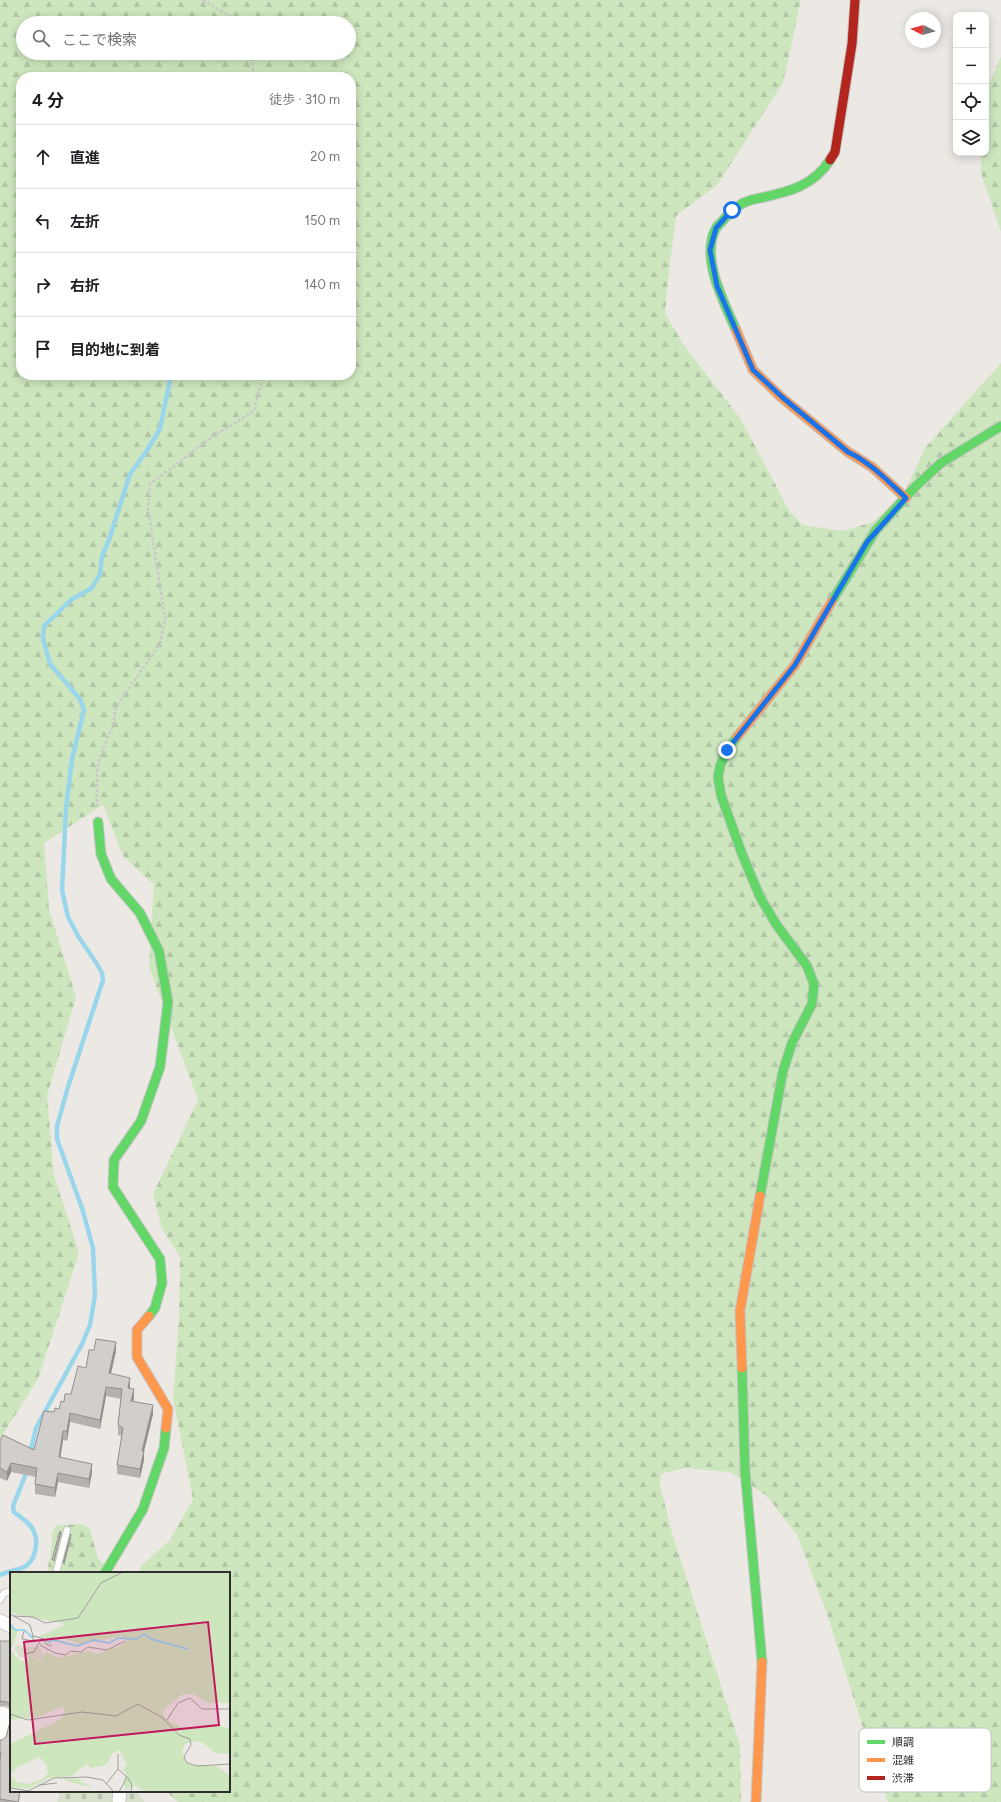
<!DOCTYPE html>
<html lang="ja">
<head>
<meta charset="utf-8">
<style>
	:root { --surface:#fff; --page:#f6f6f6; --text:#202124; --muted:#757577; --line:#e0e0e0 }
	body { margin:0; font-family:Figtree,"Noto Sans JP",sans-serif; background:var(--page); color:var(--text) }
	.controls { position:absolute; right:12px; top:12px; display:grid; overflow:hidden; border-radius:8px; box-shadow:0 2px 10px #0003 }
	.controls button { width:36px; height:36px; display:grid; place-items:center; padding:0; border:0; border-bottom:1px solid var(--line); background:var(--surface); color:var(--text); font:20px sans-serif }
	.compass { position:absolute; left:905px; top:12px; width:36px; height:36px; border-radius:50%; background:var(--surface); box-shadow:0 2px 10px #0003; rotate:276deg }
	.stop { position:absolute; width:12px; height:12px; margin:-9px; border:3px solid #1a73e8; border-radius:50%; background:#fff }
	.stop.end { background:#1a73e8; border-color:#fff; box-shadow:0 1px 4px #0008 }
	.list { margin:0; padding:0; list-style:none }
	h2 { display:flex; justify-content:space-between; align-items:center; height:52px; margin:0; padding:0 16px; font-size:17px }
	h2 small { font-size:13px; font-weight:400; color:var(--muted) }
	.list li { display:grid; grid-template-columns:26px 1fr auto; gap:12px; align-items:center; box-sizing:border-box; height:64px; padding:0 16px; border-top:1px solid var(--line) }
	.list b { display:block; font-size:15px; white-space:nowrap }
	.list em { font-size:13px; font-style:normal; color:var(--muted) }
	.icon { flex:none; width:22px; height:22px; fill:none; stroke:currentColor; stroke-width:2; stroke-linecap:round; stroke-linejoin:round }
	.map { position:relative; flex:none; width:1001px; height:1802px; overflow:hidden }
	.search { position:absolute; background:var(--surface); box-shadow:0 2px 10px #0003; left:16px; top:16px; width:340px; height:44px; display:flex; align-items:center; gap:10px; box-sizing:border-box; padding:0 14px; border-radius:22px; color:var(--muted); font-size:15px }
	.panel { position:absolute; background:var(--surface); box-shadow:0 2px 10px #0003; left:16px; top:72px; width:340px; height:308px; border-radius:16px }
	.map>svg:first-child { display:block }
	.forest { fill:url(#forest-firs); fill-rule:evenodd }
	.cemetery { fill:url(#cemetery-stones) }
	.lines { fill:none; stroke-linecap:round; stroke-linejoin:round }
	.stream { stroke:#99d6ec; stroke-width:4.5 }
	.lane-casing { stroke:#c5c4c5; stroke-width:8 }
	.street-casing { stroke:#c5c4c5; stroke-width:15 }
	.fast-casing { stroke:#c5c4c5; stroke-width:11 }
	.slow-casing { stroke:#c5c4c5; stroke-width:11 }
	.jam-casing { stroke:#c5c4c5; stroke-width:11 }
	.path { stroke:#c9c9c8; stroke-width:2.5; stroke-dasharray:3 2; stroke-linecap:butt }
	.lane { stroke:#fcfcfb; stroke-width:6 }
	.street { stroke:#fcfcfb; stroke-width:13 }
	.fast { stroke:#63d668; stroke-width:9 }
	.slow { stroke:#ff974d; stroke-width:9 }
	.jam { stroke:#b3261e; stroke-width:9 }
	.wall { fill:#b4b1af }
	.shaded-wall { fill:#92908e }
	.building { fill:#d1cecb; stroke:#92908e }
	.route { stroke:#1a73e8; stroke-width:5 }
	.inset-river { fill:none; stroke:#99d6ec; stroke-width:2 }
	.inset-road { fill:none; stroke:#a09e9b; stroke-width:1 }
	.view { fill:#c2185b; fill-opacity:0.15; stroke:#c2185b; stroke-width:2 }
	.inset-edge { fill:none; stroke:#2e2e2e; stroke-width:2 }
	.key { fill:#fff; stroke:#c0c0c0; stroke-width:1 }
	.key-label { font-size:11px; fill:#2e2e2e }
</style>
</head>
<body>
<div class="map">
<svg width="1001" height="1802" viewBox="0 0 1001 1802">
	<defs>
		<pattern id="forest-firs" width="22" height="20" patternUnits="userSpaceOnUse"><rect width="22" height="20" fill="#cee6be"/><path d="M5 1l3.5 6h-7zM16 11l3.5 6h-7z" fill="#b1c6a4"/></pattern>
		<pattern id="cemetery-stones" width="16" height="16" patternUnits="userSpaceOnUse"><rect width="16" height="16" fill="#d8e0cc"/><path d="M2 7V4a2 2 0 0 1 4 0v3zM10 15v-3a2 2 0 0 1 4 0v3z" fill="#bac0b0"/></pattern>
	</defs>
	<rect width="100%" height="100%" fill="#ece8e4"/>
	<g class="forest">
		<path d="M0,0H801L783,83L717,185L676,216L669,271L665,313L683,344L740,418L790,512L803,525L843,531L873,522L904,493L925,448L1001,363V1802H888L877,1772L825,1608L797,1535L767,1496L730,1472L685,1468L661,1474L660,1485L672,1533L740,1745L741,1802H178L166,1791H229V1573H138L141,1566L170,1540L193,1499L173,1398L179,1317L180,1257L162,1229L153,1194L198,1100L149,967L154,885L123,856L103,805L44,843L49,909L76,997L47,1096L54,1175L79,1253L38,1379L0,1439ZM23,23H349V53H23ZM21,77H351V375H21Z"/>
		<polygon points="1001,56 1001,232 981,173 981,153 986,153 986,92"/>
		<polygon points="83,1524 90,1529 98,1559 104,1564 108,1573 47,1573 52,1544 52,1532 57,1525"/>
	</g>
	<polygon class="cemetery" points="60,1791 137,1791 144,1802 57,1802"/>
	<g class="lines">
		<g class="stream">
			<polyline points="30,1454 36,1428 82,1344 90,1325 95,1295 93,1248 82,1208 57,1139 57,1126 68,1087 103,980 102,973 97,964 78,936 68,917 62,890 66,808 72,759 84,710 80,699 50,664 43,639 44,626 72,599 92,588 100,574 102,556 109,540 130,474 146,452 160,429 171,375"/>
			<path d="M0,1575C8,1571 16,1571 24,1567C35,1562 39,1542 34,1532C31,1523 21,1518 14,1512L13,1506L27,1471"/>
		</g>
		<defs>
			<g id="lane">
				<polyline points="56,1573 67,1530"/>
				<polyline points="0,1600 4,1593 11,1591"/>
			</g>
			<g id="street">
				<polyline points="0,1621 11,1626"/>
				<polyline points="0,1713 5,1714 0,1737"/>
				<polyline points="119,1800 120,1791"/>
			</g>
			<g id="fast">
				<path d="M736,330C724,302 700,258 716,228C718,225 722,222 724,219C731,211 740,203 751,200C782,193 812,189 830,160"/>
				<polyline points="832,601 876,530 915,487 941,463 1001,426"/>
				<polyline points="737,737 727,750 720,766 718,777 721,795 742,854 760,897 776,924 807,966 814,984 812,1004 792,1043 783,1071 760,1196"/>
				<polyline points="98,822 101,854 111,879 140,913 159,951 168,1002 160,1067 141,1121 114,1160 113,1187 160,1259 162,1283 155,1308 149,1316"/>
				<polyline points="742,1368 745,1470 762,1662"/>
				<polyline points="105,1573 143,1509 164,1448 166,1428"/>
			</g>
			<g id="slow">
				<polyline points="736,330 753,370 781,397 848,452 872,467 906,498"/>
				<polyline points="737,737 795,665 832,601"/>
				<polyline points="149,1316 137,1330 137,1357 168,1409 166,1428"/>
				<polyline points="742,1368 740,1311 760,1196"/>
				<polyline points="756,1802 762,1662"/>
			</g>
			<polyline id="jam" points="830,160 835,152 852,44 855,0"/>
		</defs>
		<use href="#lane" class="lane-casing"/>
		<use href="#street" class="street-casing"/>
		<use href="#fast" class="fast-casing"/>
		<use href="#slow" class="slow-casing"/>
		<use href="#jam" class="jam-casing"/>
		<g class="path">
			<polyline points="203,0 229,16 251,18 251,23"/>
			<polyline points="252,53 253,77"/>
			<polyline points="97,807 97,772 99,760 113,725 116,707 160,644 165,618 148,509 150,484 212,437 254,411 263,375"/>
		</g>
		<use href="#lane" class="lane"/>
		<use href="#street" class="street"/>
		<use href="#fast" class="fast"/>
		<use href="#slow" class="slow"/>
		<use href="#jam" class="jam"/>
	</g>
	<g class="wall">
		<polygon points="116,1351 111,1373 130,1387 130,1389 134,1398 133,1401 153,1414 144,1451 144,1460 140,1478 117,1474 117,1465 122,1436 118,1435 118,1425 121,1399 106,1396 100,1429 70,1422 67,1441 63,1440 60,1458 92,1473 89,1488 58,1482 55,1497 35,1494 35,1484 36,1477 11,1472 7,1481 0,1478 0,1441 34,1450 54,1412 59,1409 64,1402 71,1394 86,1368"/>
		<polygon points="0,1641 11,1641 11,1710 7,1706 0,1706"/>
		<polygon points="0,1740 11,1791 20,1791 19,1802 0,1802"/>
	</g>
	<g class="shaded-wall">
		<polygon points="116,1342 116,1351 109,1382 109,1373"/>
		<polygon points="130,1378 130,1387 128,1398 128,1388"/>
		<polygon points="106,1387 106,1396 100,1429 100,1420"/>
		<polygon points="134,1389 134,1398 131,1410 131,1401"/>
		<polygon points="153,1405 153,1414 144,1451 144,1460 140,1478 140,1469 142,1451"/>
		<polygon points="70,1413 70,1422 67,1441 67,1431"/>
		<polygon points="63,1431 63,1440 59,1467 59,1457"/>
		<polygon points="11,1463 11,1472 7,1481 7,1472"/>
		<polygon points="92,1464 92,1473 89,1488 89,1479"/>
		<polygon points="58,1473 58,1482 55,1497 55,1488"/>
		<polygon points="61,1532 61,1534 54,1563 54,1560"/>
		<polygon points="71,1534 71,1537 64,1566 64,1563"/>
	</g>
	<g class="building">
		<polygon points="96,1339 116,1342 109,1373 130,1378 128,1388 134,1389 131,1401 153,1405 142,1451 144,1451 140,1469 117,1465 123,1428 118,1425 122,1389 106,1387 100,1420 70,1413 67,1431 63,1431 59,1457 92,1464 89,1479 58,1473 55,1488 35,1484 37,1468 11,1463 7,1472 0,1468 0,1441 3,1435 34,1450 44,1411 54,1412 55,1408 59,1409 61,1401 64,1402 65,1394 71,1394 78,1366 86,1368 89,1350 94,1350"/>
		<polygon points="60,1531 61,1532 54,1560 52,1560"/>
		<polygon points="71,1534 64,1563 63,1563"/>
		<polygon points="0,1641 11,1641 11,1705 7,1702 0,1701"/>
		<polygon points="11,1718 11,1791 20,1791 18,1802 0,1799 0,1761 1,1752 0,1752 0,1740 2,1740 6,1737"/>
	</g>
	<g class="lines">
		<path class="route" d="M727,750L795,665L867,542L906,498C888,481 871,463 848,452L782,397L753,370L717,286L710,250L716,228L732,210"/>
	</g>
	<g transform="translate(10 1572)">
		<rect width="220" height="220" fill="#ece8e4"/>
		<path d="M0,0H220V131H198L183,122H173L154,137L153,142L157,148L176,158L198,152L220,156V182L205,181L193,171L184,169L175,172L172,180L177,192L207,194L220,204V220H135L124,213L116,218L113,209L116,201L113,198L117,192L109,178L103,181L96,193L82,196L76,192L62,204L39,206L18,217L0,215V209L4,204L6,210L17,212L31,208L38,201L36,192L29,185L6,196L3,202L0,198V172L50,148L55,141L53,134L28,145L0,148V54L8,59L1,78L10,89H15L19,84L30,89L36,80L47,86L78,79L88,82L101,76L109,75L117,69L112,64L71,72L49,65L41,67L30,64L54,53L52,51L0,41ZM54,206L71,207L70,209L85,216L59,210Z" fill="#cee6be"/>
		<path d="M7,72L15,76L29,74L33,84L27,88L19,83L11,86L4,77Z" fill="#d8e0cc"/>
		<path class="inset-river" d="M0,52L5,58H14L23,66M32,66L39,70L44,68L67,74L84,68L99,71L108,66L126,67L135,62L141,67L178,77"/>
		<path class="inset-road" d="M0,42L20,53L23,64L32,66L24,80L15,82M3,44L23,45L35,51L68,46L91,11L113,0M14,59L12,67L23,69V64M32,66L36,72L42,74M30,73L45,81L56,83L61,79L71,80L78,75L97,78L115,69M0,142L18,148L72,140L106,144L128,132L153,146L169,163L180,167L181,173L174,185L177,191L187,194L220,192M157,148L168,131L180,126L192,137H220M108,197L118,206L122,213L121,220M97,211L108,197V182M29,213L47,211M0,216L19,219M18,219L44,206L77,205L93,208L104,220M109,220L117,205"/>
		<path class="view" d="M198,50L209,153L25,172L14,70Z"/>
		<rect width="220" height="220" class="inset-edge"/>
	</g>
	<rect x="859" y="1728" width="132" height="64" rx="6" class="key"/>
	<rect x="867" y="1740" width="18" height="4" fill="#63d668"/>
	<rect x="867" y="1758" width="18" height="4" fill="#ff974d"/>
	<rect x="867" y="1776" width="18" height="4" fill="#b3261e"/>
	<g class="key-label">
		<text x="892" y="1746">順調</text>
		<text x="892" y="1764">混雑</text>
		<text x="892" y="1782">渋滞</text>
	</g>
</svg>
<div class="controls">
<button>+</button>
<button>−</button>
<button><svg class="icon" aria-label="locate" viewBox="0 0 24 24"><circle cx="12" cy="12" r="6"/><path d="M12 2v4M12 18v4M2 12h4M18 12h4"/></svg></button>
<button><svg class="icon" aria-label="layers" viewBox="0 0 24 24"><path d="M12 4l9 5-9 5-9-5zM3 14l9 5 9-5"/></svg></button>
</div>
<svg class="compass" viewBox="-18 -18 36 36"><path d="M0-13l5 13h-10z" fill="#e53935"/><path d="M0 13l5-13h-10z" fill="#757577"/></svg>
<div class="stop" style="left:732px;top:210px"></div>
<div class="stop end" style="left:727px;top:750px"></div>
<div class="search"><svg class="icon" aria-label="search" viewBox="0 0 24 24"><circle cx="10" cy="10" r="6"/><path d="M15 15l6 6"/></svg>ここで検索</div>
<section class="panel">
<h2>4 分<small>徒歩 · 310 m</small></h2>
<ul class="list">
<li><svg class="icon" aria-label="ahead" viewBox="0 0 24 24"><path d="M12 20V5M6 11l6-6 6 6"/></svg><div><b>直進</b></div><em>20 m</em></li>
<li><svg class="icon" aria-label="left" viewBox="0 0 24 24"><path d="M17 20v-9H6M10 6l-5 5 5 5"/></svg><div><b>左折</b></div><em>150 m</em></li>
<li><svg class="icon" aria-label="right" viewBox="0 0 24 24"><path d="M7 20v-9h11M14 6l5 5-5 5"/></svg><div><b>右折</b></div><em>140 m</em></li>
<li><svg class="icon" aria-label="arrive" viewBox="0 0 24 24"><path d="M6 21V4h12l-3 4 3 4H6"/></svg><div><b>目的地に到着</b></div></li>
</ul>
</section>
</div>
</body>
</html>
